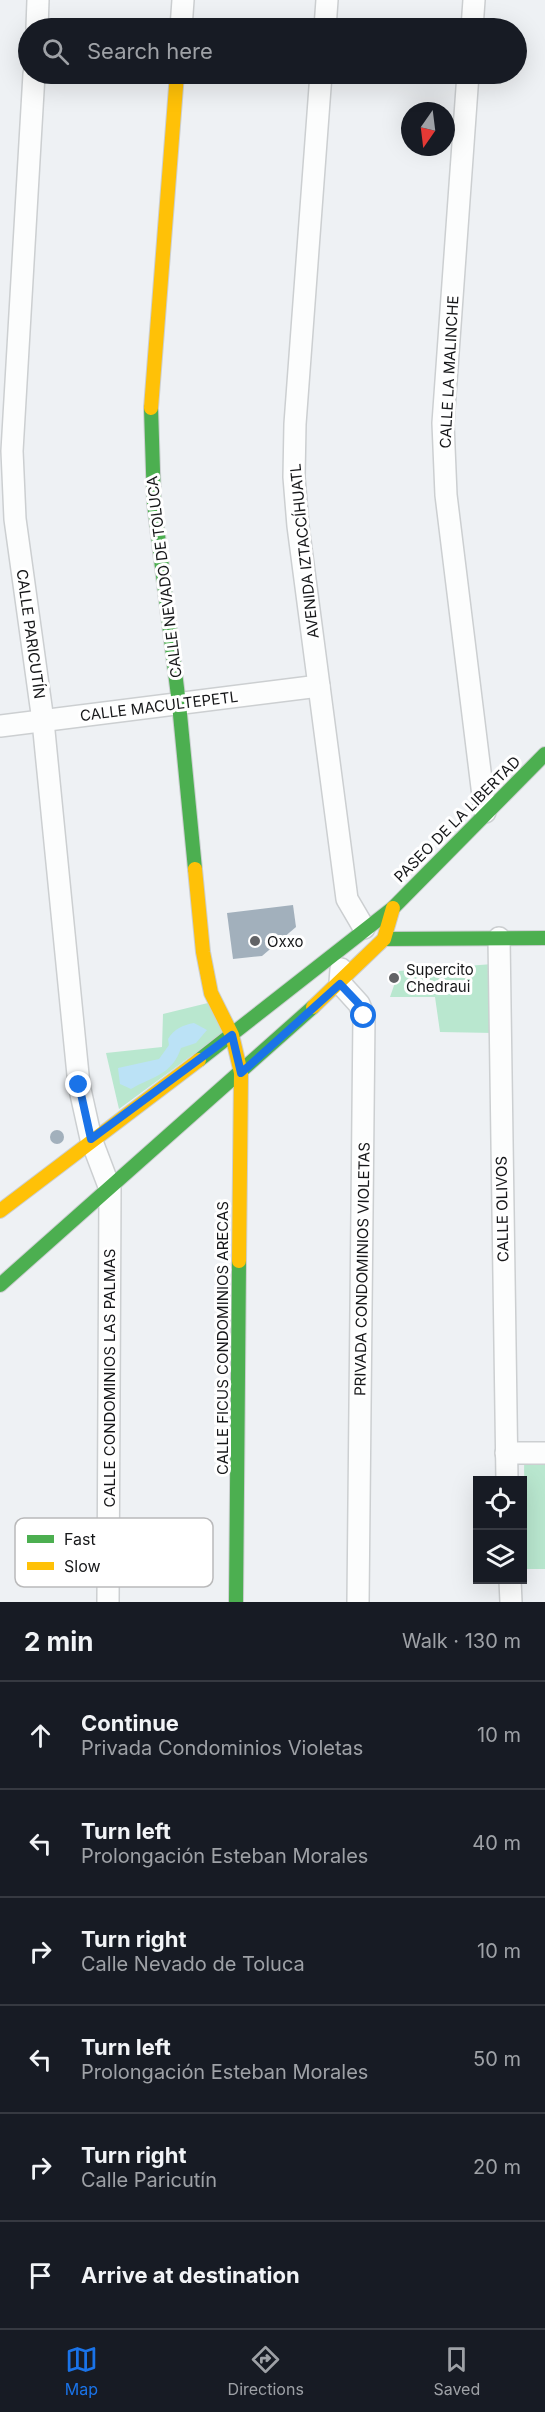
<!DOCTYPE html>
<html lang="en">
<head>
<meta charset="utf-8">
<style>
	:root { --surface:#171b24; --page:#242831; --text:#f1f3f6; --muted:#9ea1a6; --line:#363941; --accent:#1a73e8 }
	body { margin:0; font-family:Inter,sans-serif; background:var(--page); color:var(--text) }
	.controls { position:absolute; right:18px; bottom:18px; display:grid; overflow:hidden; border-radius:0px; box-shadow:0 6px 24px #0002 }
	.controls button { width:54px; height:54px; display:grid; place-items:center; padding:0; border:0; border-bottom:2px solid var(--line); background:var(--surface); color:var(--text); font:30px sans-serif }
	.compass { position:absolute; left:401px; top:102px; width:54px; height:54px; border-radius:50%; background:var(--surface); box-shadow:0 6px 24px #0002; rotate:194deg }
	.stop { position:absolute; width:18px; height:18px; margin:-14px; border:4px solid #1a73e8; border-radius:50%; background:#fff }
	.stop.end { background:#1a73e8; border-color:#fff; box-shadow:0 2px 6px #0008 }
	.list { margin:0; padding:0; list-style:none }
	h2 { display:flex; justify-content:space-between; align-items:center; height:78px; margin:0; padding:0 24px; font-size:26px }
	h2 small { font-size:20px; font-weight:400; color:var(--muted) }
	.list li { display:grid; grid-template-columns:39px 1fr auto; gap:18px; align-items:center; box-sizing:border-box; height:108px; padding:0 24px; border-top:2px solid var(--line) }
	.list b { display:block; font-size:22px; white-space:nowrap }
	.list p { margin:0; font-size:20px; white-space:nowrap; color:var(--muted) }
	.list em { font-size:20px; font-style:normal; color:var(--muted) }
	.icon { flex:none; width:33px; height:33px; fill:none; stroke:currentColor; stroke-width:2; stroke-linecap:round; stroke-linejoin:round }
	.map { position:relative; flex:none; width:545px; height:1602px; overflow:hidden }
	.search { position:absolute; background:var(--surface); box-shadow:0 6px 24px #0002; left:18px; right:18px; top:18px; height:66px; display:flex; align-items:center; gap:15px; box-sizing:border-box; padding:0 21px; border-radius:33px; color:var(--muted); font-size:22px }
	.sheet { height:726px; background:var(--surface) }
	nav { display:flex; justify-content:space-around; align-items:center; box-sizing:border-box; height:84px; border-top:2px solid var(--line); background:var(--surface); font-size:16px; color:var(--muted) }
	nav a { display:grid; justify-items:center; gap:3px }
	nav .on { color:var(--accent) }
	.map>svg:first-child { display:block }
	.green { fill:#b9e7cf }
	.water { fill:#bbe2f6 }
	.building { fill:#a2b0bc }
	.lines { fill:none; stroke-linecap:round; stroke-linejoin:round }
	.street-casing { stroke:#cccfd1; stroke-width:24 }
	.fast-casing { stroke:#cccfd1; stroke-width:16 }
	.slow-casing { stroke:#cccfd1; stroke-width:16 }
	.street { stroke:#fcfdfd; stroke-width:21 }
	.fast { stroke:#4caf50; stroke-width:14 }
	.slow { stroke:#ffc107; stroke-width:14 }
	.route { stroke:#1a73e8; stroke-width:8 }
	.poi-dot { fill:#626366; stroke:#fff; stroke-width:2 }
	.labels { text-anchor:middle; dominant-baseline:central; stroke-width:6; stroke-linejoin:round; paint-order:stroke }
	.street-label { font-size:15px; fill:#161719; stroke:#fff }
	.poi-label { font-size:15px; fill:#161719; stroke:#fff; text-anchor:start }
	.key { fill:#fff; stroke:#b9b9ba; stroke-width:1.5 }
	.key-label { font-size:16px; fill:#161719 }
</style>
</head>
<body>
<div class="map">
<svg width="545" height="1602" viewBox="0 0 545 1602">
	<rect width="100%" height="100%" fill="#eef1f4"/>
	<g class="green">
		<polygon points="493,964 494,1033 440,1032 435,997 390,997 399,971"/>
		<polygon points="216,1001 232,1026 119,1109 106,1053 162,1047 163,1014"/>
		<polygon points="545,1453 545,1569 525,1569 524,1454"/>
	</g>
	<path class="water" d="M194,1023L207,1030L196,1043L181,1048C172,1075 153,1076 131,1089L120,1084L118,1068L159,1059L169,1045L168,1039C174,1029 183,1025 194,1023Z"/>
	<g class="building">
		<polygon points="293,905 296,927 262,956 233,959 227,913"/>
		<circle cx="57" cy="1137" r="7"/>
	</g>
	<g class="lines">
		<defs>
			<g id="street">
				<polyline points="37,28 38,0"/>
				<polyline points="181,28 183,0"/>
				<polyline points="325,28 327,0"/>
				<polyline points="472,28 474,0"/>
				<polyline points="34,74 12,451 15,519 43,721 79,1085 91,1139 110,1189 108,1602"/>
				<polyline points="321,74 295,424 294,477 298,526 347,899 364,928"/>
				<polyline points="468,74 443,423 446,495 485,812"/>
				<polyline points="0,726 319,686"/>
				<polyline points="499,938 507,1480"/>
				<polyline points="341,969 340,983 359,1004 364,1016 358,1602"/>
				<polyline points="506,1453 545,1453"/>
				<polyline points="510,1580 511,1602"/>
			</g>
			<g id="fast">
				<polyline points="151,408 154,503 179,704 195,869"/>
				<polyline points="384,939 545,938"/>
				<polyline points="199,1060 393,908 545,754"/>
				<polyline points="0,1285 313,1007"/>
				<polyline points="236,1602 239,1261"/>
			</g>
			<g id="slow">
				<polyline points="151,408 177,74"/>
				<polyline points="195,869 203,952 211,993 232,1035 241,1073 239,1261"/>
				<polyline points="313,1007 384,939 393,908"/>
				<polyline points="0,1211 199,1060"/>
			</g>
		</defs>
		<use href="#street" class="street-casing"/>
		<use href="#fast" class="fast-casing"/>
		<use href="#slow" class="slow-casing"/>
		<use href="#street" class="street"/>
		<use href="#fast" class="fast"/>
		<use href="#slow" class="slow"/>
	</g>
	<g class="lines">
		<polyline class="route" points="79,1085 91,1139 232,1035 241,1073 340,984 359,1004 364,1016"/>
	</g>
	<g class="poi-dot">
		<circle cx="255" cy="941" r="6"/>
		<circle cx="394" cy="978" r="6"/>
	</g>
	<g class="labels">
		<g class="street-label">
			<text transform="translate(449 372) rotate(-87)">CALLE LA MALINCHE</text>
			<text transform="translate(304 551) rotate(-96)">AVENIDA IZTACCÍHUATL</text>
			<text transform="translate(164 577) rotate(-97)">CALLE NEVADO DE TOLUCA</text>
			<text transform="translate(31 634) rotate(82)">CALLE PARICUTÍN</text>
			<text transform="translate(159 706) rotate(-7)">CALLE MACULTEPETL</text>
			<text transform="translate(457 819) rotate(-45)">PASEO DE LA LIBERTAD</text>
			<text transform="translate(502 1209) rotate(-91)">CALLE OLIVOS</text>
			<text transform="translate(362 1269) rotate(-89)">PRIVADA CONDOMINIOS VIOLETAS</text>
			<text transform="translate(222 1338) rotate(-90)">CALLE FICUS CONDOMINIOS ARECAS</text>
			<text transform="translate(109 1378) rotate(-90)">CALLE CONDOMINIOS LAS PALMAS</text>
		</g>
		<g class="poi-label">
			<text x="267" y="941">Oxxo</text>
			<text x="406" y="969">Supercito<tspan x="406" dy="17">Chedraui</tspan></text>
		</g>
	</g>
	<rect x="15" y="1518" width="198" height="69" rx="9" class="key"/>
	<rect x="27" y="1535" width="27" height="8" fill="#4caf50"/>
	<rect x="27" y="1562" width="27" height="8" fill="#ffc107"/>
	<g class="key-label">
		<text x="64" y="1545">Fast</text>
		<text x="64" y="1572">Slow</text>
	</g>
</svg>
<div class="controls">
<button><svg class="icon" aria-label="locate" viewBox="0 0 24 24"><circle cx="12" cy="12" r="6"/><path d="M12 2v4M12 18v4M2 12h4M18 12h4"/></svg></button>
<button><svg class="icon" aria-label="layers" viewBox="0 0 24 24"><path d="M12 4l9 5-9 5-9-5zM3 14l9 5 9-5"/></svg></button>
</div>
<svg class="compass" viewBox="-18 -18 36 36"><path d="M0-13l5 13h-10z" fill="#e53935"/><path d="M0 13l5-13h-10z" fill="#9ea1a6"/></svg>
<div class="stop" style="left:364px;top:1016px"></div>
<div class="stop end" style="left:79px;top:1085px"></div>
<div class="search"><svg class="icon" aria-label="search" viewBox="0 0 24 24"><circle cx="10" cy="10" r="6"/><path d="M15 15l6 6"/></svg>Search here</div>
</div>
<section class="sheet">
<h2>2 min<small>Walk · 130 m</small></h2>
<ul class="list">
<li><svg class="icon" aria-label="ahead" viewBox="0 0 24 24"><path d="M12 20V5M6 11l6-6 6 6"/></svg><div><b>Continue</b><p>Privada Condominios Violetas</p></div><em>10 m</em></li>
<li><svg class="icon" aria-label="left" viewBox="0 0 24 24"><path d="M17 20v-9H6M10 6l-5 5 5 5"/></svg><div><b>Turn left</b><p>Prolongación Esteban Morales</p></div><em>40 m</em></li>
<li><svg class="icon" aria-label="right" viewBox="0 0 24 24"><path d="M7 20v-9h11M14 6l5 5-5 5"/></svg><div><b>Turn right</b><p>Calle Nevado de Toluca</p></div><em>10 m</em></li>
<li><svg class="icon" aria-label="left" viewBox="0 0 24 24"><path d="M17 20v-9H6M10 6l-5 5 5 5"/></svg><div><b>Turn left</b><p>Prolongación Esteban Morales</p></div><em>50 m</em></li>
<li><svg class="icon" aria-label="right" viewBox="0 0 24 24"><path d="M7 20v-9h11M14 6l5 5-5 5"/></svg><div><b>Turn right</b><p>Calle Paricutín</p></div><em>20 m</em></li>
<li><svg class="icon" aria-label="arrive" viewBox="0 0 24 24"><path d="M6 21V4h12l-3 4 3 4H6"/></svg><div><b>Arrive at destination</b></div></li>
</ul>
</section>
<nav>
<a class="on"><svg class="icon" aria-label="map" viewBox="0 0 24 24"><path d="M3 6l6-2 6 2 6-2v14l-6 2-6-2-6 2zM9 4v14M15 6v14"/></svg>Map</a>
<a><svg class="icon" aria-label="directions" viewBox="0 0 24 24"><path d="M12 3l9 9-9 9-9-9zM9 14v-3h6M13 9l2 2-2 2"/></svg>Directions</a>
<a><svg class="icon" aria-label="saved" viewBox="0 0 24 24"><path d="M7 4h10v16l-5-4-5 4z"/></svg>Saved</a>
</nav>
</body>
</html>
